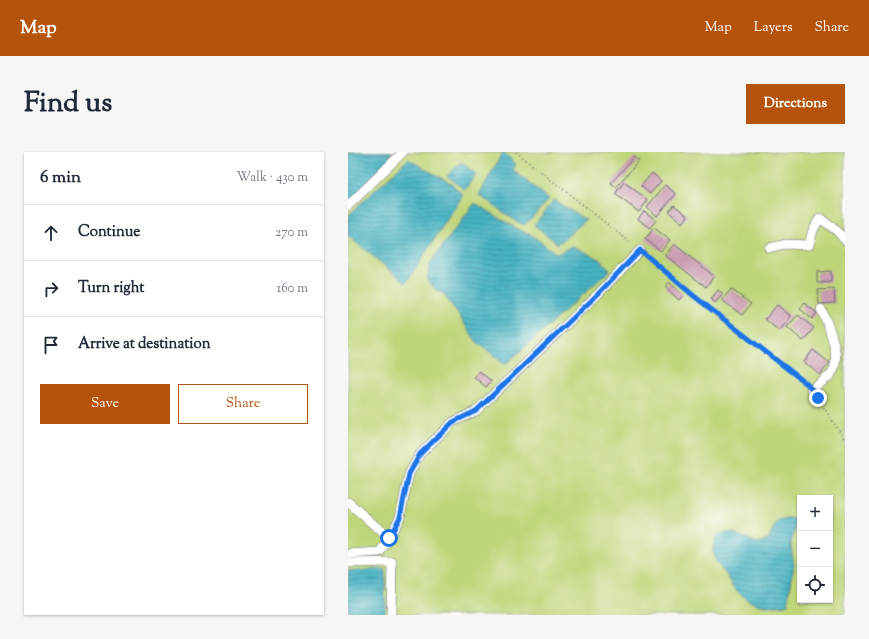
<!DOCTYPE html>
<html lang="en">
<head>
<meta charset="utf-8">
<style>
	:root { --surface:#fff; --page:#f6f6f7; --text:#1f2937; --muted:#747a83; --line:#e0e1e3; --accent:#b45309 }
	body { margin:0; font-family:"Sorts Mill Goudy",serif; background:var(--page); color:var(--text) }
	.controls { position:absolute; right:12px; bottom:12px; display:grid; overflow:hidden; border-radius:0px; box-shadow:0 1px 3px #0004 }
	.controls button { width:36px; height:36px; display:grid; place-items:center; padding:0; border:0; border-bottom:1px solid var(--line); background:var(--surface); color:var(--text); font:20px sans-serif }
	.stop { position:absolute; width:12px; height:12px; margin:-9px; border:3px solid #1a73e8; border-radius:50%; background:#fff }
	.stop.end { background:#1a73e8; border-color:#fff; box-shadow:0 1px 4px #0008 }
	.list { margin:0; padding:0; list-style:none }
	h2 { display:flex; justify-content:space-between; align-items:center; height:52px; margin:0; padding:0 16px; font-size:17px }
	h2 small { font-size:13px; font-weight:400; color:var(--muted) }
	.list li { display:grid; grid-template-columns:26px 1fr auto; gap:12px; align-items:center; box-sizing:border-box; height:56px; padding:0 16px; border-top:1px solid var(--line) }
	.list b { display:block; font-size:15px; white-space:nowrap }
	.list em { font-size:13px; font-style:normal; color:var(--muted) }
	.actions { display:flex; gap:8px; padding:12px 16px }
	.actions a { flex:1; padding:9px 0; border:1px solid var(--accent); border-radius:0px; text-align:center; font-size:14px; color:var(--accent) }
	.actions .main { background:var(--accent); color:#fff }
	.icon { flex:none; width:22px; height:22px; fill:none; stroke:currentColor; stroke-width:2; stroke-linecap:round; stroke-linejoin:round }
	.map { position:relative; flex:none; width:497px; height:463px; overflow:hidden; border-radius:0px }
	header { display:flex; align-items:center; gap:24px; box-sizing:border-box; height:56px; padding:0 20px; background:var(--accent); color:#fff }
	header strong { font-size:19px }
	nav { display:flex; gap:22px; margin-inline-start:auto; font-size:14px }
	.intro { display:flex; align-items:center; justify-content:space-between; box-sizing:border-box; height:96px; padding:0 24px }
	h1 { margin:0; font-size:28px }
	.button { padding:10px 18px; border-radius:0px; background:var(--accent); color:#fff; font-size:14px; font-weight:700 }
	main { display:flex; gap:24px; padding:0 24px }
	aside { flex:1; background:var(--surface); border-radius:0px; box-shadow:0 1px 3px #0004 }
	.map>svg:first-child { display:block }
	.park { fill:#bfd579; stroke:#707c5a; fill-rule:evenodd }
	.water { fill:url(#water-rules); stroke:#346b7f }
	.building { fill:url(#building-hatch) }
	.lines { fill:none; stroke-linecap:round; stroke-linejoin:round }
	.minor-casing { stroke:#6c6972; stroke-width:10 }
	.path { stroke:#6c6972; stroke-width:1.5; stroke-dasharray:1 3; stroke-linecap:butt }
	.minor { stroke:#fff; stroke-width:9 }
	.route { stroke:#1a73e8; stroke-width:5 }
</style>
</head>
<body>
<header>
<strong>Map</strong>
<nav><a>Map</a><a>Layers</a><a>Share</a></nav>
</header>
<div class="intro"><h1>Find us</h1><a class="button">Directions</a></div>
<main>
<aside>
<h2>6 min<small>Walk · 430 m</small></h2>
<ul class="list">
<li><svg class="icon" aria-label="ahead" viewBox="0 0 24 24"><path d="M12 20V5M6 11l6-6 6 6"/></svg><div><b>Continue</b></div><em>270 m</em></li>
<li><svg class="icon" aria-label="right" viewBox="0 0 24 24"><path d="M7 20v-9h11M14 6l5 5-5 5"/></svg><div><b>Turn right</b></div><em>160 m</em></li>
<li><svg class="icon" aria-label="arrive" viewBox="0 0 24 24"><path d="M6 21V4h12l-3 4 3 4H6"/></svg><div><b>Arrive at destination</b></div></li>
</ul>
<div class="actions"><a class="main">Save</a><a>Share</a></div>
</aside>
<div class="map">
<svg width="497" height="463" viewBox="0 0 497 463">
	<defs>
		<pattern id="water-rules" width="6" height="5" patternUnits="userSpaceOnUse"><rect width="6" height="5" fill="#47b4c3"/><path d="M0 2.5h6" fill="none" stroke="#3b92a0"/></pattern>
		<pattern id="building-hatch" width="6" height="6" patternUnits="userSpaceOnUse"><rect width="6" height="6" fill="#cea0b5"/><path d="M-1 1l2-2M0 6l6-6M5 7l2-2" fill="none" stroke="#a78294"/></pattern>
	</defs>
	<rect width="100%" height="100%" fill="#fdfcf7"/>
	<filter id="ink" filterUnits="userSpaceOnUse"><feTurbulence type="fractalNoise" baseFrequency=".025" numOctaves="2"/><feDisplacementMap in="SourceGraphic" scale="8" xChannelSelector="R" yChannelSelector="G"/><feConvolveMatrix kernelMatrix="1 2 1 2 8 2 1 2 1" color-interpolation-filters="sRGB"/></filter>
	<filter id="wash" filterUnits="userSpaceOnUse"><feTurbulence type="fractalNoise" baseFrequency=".012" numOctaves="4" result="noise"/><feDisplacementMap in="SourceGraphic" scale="16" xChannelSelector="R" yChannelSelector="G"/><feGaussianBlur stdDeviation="0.9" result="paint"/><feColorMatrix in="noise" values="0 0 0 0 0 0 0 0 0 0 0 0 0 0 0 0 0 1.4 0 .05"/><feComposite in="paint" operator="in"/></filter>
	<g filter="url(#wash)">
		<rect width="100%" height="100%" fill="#f6ecd9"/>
		<path class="park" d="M0,0H497V463H0ZM452,346H482V448H452Z"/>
		<g class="water">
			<polygon points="4,0 44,0 39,11 0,51 0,3"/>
			<polygon points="155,0 168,12 165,18 201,47 177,73 169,70 131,43"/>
			<path d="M60,7L104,32L115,43L58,131L0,84V64C19,44 40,27 60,7Z"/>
			<polygon points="113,10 128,22 117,38 99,24"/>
			<polygon points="206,48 238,68 210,92 186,73"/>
			<polygon points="127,51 171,78 182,82 209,102 224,94 250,106 262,118 157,213 128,189 96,142 87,137 79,128 82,111"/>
			<path d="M438,367H447L448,375L443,390L444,400L446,412L440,452C423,457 404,454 391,441C385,436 382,427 377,421C372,415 366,409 365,400C364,396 367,390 368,385L377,380L388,382L409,391L421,388L423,381L430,369Z"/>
			<polygon points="37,417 37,463 12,463 0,460 0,419"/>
		</g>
		<g id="blocks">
			<g class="building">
				<polygon points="286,5 291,9 268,35 263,31"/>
				<polygon points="304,21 313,29 302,42 293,34"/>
				<polygon points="276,30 300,48 291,60 267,42"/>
				<polygon points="317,33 328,42 309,64 299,55"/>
				<polygon points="326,53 340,64 334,71 321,60"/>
				<polygon points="296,59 308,68 302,76 290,67"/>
				<polygon points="306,76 322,88 313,99 297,87"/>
				<polygon points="326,92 366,124 358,135 317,103"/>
				<polygon points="483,119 483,130 469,131 469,120"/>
				<polygon points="321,130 335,143 331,148 317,135"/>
				<polygon points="383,137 403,152 394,163 374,148"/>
				<polygon points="486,137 487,151 471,152 470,138"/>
				<polygon points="370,138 375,142 367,151 363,147"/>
				<polygon points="456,151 469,161 464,167 452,157"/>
				<polygon points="429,153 443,164 431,179 417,167"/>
				<polygon points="450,163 466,176 455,189 439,175"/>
				<polygon points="465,198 482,211 472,223 456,210"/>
				<polygon points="131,219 143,229 138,235 126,225"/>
			</g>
		</g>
	</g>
	<g filter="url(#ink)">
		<use href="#blocks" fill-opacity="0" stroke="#6c6972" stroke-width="1"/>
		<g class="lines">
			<defs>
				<g id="minor">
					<polyline points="0,54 55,0"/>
					<polyline points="421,96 437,92 461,93 465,78 472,66 489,79 497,88"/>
					<path d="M463,238C469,233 478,228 483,222C495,208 480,172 473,157"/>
					<polyline points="0,350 41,386"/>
					<polyline points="0,402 32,400 41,386 52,365 61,322 72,302 105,270 128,259 250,142 292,98"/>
					<polyline points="0,411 44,410 43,463"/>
				</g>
			</defs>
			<use href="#minor" class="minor-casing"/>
			<g class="path">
				<polyline points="168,0 284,92"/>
				<polyline points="298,103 346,144 457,231"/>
				<polyline points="469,245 497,288"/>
			</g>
			<use href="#minor" class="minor"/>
		</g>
	</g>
	<g class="lines" filter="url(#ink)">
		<polyline class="route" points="41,386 52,365 61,322 72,302 105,270 128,259 250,142 292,98 346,144 459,232 470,246"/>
	</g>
</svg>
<div class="controls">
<button>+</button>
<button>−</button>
<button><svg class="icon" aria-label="locate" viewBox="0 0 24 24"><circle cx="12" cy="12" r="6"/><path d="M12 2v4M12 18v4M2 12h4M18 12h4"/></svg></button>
</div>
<div class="stop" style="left:41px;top:386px"></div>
<div class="stop end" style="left:470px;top:246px"></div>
</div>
</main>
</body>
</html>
